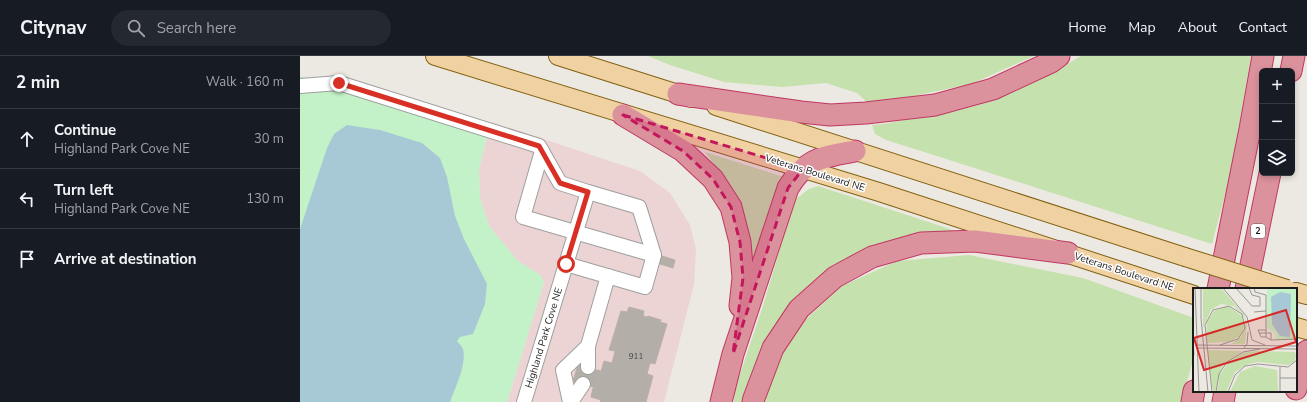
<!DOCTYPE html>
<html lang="en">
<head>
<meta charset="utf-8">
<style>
	:root { --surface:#171b24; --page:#242831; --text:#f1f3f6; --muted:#9ea1a6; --line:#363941 }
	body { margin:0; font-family:"Nunito Sans",sans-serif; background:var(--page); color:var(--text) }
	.controls { position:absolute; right:12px; top:12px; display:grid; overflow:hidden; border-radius:6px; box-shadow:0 2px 6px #0003 }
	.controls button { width:36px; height:36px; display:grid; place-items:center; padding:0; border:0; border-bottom:1px solid var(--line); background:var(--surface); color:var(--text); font:20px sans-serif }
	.stop { position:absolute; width:12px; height:12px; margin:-9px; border:3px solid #d93025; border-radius:50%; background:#fff }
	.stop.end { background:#d93025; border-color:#fff; box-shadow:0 1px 4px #0008 }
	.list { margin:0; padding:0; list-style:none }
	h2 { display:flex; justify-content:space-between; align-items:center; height:52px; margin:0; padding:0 16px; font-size:17px }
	h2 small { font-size:13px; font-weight:400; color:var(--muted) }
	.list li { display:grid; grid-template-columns:26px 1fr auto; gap:12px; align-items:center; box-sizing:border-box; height:60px; padding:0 16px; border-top:1px solid var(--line) }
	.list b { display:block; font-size:15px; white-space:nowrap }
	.list p { margin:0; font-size:13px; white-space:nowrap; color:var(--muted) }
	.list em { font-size:13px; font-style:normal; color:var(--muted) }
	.icon { flex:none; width:22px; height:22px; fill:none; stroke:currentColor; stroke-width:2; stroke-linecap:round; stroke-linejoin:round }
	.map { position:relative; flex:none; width:1007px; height:346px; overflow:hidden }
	header { display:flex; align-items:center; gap:24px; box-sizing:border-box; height:56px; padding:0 20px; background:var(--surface); border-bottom:1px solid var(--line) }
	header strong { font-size:19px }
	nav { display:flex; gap:22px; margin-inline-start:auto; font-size:14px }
	.search { width:280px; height:36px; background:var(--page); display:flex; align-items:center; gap:10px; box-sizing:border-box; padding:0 14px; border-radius:22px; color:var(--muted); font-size:15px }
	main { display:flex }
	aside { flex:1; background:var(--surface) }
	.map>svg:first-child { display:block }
	.commercial { fill:#ebd4d3 }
	.grass { fill:#c5e1ad }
	.park { fill:#c3f2c8 }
	.water { fill:#a7c9d5 }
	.building { fill:#b4aea8; stroke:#bbb0a6 }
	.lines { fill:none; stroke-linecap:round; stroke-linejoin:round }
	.minor-casing { stroke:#9f9f9f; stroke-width:16 }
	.major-casing { stroke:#826010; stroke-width:20 }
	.highway-casing { stroke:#c13763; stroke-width:23 }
	.minor { stroke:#fff; stroke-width:14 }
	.major { stroke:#f0d1a2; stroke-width:18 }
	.highway { stroke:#db929d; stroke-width:21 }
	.major-bridge-casing { stroke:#826010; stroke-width:20; stroke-linecap:butt }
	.major-bridge { stroke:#f0d1a2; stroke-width:18 }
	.route { stroke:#d93025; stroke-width:5 }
	.marked { fill:#c2185b; fill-opacity:0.2; stroke:#c2185b; stroke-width:3; stroke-dasharray:8 5; stroke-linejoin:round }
	.labels { text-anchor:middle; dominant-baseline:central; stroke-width:3; stroke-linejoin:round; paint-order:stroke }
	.number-label { font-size:8px; fill:#41403e }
	.shield { fill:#fff; stroke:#5f5f5f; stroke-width:1 }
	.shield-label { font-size:9px; font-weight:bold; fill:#1b1b1b }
	.street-label { font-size:10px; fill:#1b1b1b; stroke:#fff }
	.inset-road { fill:none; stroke:#989792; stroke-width:1 }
	.view { fill:#d62828; fill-opacity:0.15; stroke:#d62828; stroke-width:2 }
	.inset-edge { fill:none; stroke:#1b1b1b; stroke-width:2 }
</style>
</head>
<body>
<header>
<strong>Citynav</strong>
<div class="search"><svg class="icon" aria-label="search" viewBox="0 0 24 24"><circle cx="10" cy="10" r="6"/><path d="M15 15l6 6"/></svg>Search here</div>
<nav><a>Home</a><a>Map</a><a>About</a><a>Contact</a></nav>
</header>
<main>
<aside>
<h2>2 min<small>Walk · 160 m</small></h2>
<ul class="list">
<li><svg class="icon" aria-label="ahead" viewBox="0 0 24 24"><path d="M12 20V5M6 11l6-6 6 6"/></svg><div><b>Continue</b><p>Highland Park Cove NE</p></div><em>30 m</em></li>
<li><svg class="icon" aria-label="left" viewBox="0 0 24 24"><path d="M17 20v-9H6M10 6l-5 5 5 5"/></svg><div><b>Turn left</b><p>Highland Park Cove NE</p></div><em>130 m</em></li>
<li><svg class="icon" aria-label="arrive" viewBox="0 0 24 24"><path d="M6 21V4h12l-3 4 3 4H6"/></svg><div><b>Arrive at destination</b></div></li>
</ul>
</aside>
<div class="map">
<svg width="1007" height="346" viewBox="0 0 1007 346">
	<rect width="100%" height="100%" fill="#ece9e2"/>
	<polygon class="commercial" points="192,66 340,115 370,137 390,169 396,193 394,228 364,346 207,346 244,226 240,219 218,205 196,179 189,170 180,142 179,113 187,80"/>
	<g class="grass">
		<polygon points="348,0 734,0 671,28 570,49 557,37 526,27 482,31 424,26 370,9"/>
		<path d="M781,0H951L930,120L912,188L618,94L586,84L575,78L572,69L584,68C608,63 632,60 656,55C700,45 743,23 781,0Z"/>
		<polygon points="405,96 484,121 454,211 442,157 429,129"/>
		<polygon points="518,130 650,173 659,179 619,177 578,188 531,211 482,260 444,336 443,346 434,346 435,333 462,253 488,166 496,143 509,133"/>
		<polygon points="669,199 783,222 894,262 894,301 881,346 465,346 473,310 502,267 542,230 597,205"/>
	</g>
	<polygon class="park" points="0,20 187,80 179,113 180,142 189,170 218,205 240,219 244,226 207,346 0,346"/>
	<path class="water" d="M47,69L80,74L122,87L140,102L147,121L155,160L164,183L187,228L185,248L173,278L160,281L157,285C159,288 162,290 163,293C167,308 155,332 150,346H0V173L27,92L34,78Z"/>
	<g class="building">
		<polygon points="362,200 375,204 373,212 360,208"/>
		<polygon points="329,251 344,255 343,260 347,261 348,260 361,264 360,266 367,268 355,308 350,307 347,318 353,320 346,346 300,346 301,344 291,341 293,332 296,333 304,305 312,307 315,295 309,294 321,255 327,256"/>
		<polygon points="278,309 301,315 296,332 273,325"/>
	</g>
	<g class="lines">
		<defs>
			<g id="minor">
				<polyline points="0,30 39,27 239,90 260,127 288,136 224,346"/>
				<polyline points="242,95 223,161 354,199"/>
				<polyline points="266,208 345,231 354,199 339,151 288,136"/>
				<polyline points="288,311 288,290 308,220"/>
				<polyline points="270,346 263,314 288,290"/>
				<polyline points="271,346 283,328"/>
			</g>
			<g id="major">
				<polyline points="135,0 579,136 894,239"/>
				<polyline points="258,0 391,42"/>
				<polyline points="416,50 885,201"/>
				<polyline points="996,236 1007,239"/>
				<polyline points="996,271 1007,274"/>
			</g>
			<g id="highway">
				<polyline points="991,15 994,0"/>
				<polyline points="378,38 501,56 530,59 566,57 635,49 693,33 751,6 759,0"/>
				<polyline points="323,59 383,95 413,123 431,151 440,186 443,222 440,250"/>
				<polyline points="918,233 950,73 963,0"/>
				<polyline points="946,233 970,117"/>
				<polyline points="996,333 1007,295"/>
				<path d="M421,346L433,298L488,132C506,102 522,101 555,95"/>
				<polyline points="453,346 454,342 473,292 499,253 535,221 572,201 621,187 675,185 768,197"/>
				<polyline points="892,346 894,335"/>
				<polyline points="923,346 925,335"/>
			</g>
		</defs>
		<use href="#minor" class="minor-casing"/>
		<use href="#major" class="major-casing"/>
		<use href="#highway" class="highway-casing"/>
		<use href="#minor" class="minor"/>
		<use href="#major" class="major"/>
		<use href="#highway" class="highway"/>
		<defs>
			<polyline id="major-bridge" points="885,201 987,233"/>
		</defs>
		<use href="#major-bridge" class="major-bridge-casing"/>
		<use href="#major-bridge" class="major-bridge"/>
	</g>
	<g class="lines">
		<polyline class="route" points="39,27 239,90 260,127 288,136 266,208"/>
	</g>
	<path class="marked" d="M323,59L503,113L488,132L433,298L443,222L440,186L431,151L413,123L383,95Z"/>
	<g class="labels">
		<g class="number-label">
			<text x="336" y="300">911</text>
		</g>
		<rect class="shield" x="951" y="168" width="14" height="14" rx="3"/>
		<g class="shield-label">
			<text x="958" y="175">2</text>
		</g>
		<g class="street-label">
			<text transform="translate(515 117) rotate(17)">Veterans Boulevard NE</text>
			<text transform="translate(824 216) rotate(18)">Veterans Boulevard NE</text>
			<text transform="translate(244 282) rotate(-73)">Highland Park Cove NE</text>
		</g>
	</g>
	<g transform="translate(893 232)">
		<rect width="104" height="104" fill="#ece9e2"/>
		<path d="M10,0H28L51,27L54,35L52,56H38L48,49L53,36L51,28L41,18L28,16L18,22L10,40ZM35,18L49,28L51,39L47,48L36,54L13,55L14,34L21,23ZM14,62L49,63L30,77L22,104H20ZM63,63L102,64L103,68L101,74L95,77L66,74L55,76L42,84L33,104H24L27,87L35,75L49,65ZM62,78L84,82L85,104H37L47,84Z" fill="#c5e1ad"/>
		<path d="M103,0L104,52H84L81,44L74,40V1L66,0Z" fill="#c3f2c8"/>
		<path d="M87,4L98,6L97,49L87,48L79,36L78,9Z" fill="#a7c9d5"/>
		<path class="inset-road" d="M2,0L6,104M8,0V30L15,104M30,0L54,29L59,52L72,57M43,0L59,18H67V9L59,7L56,0M61,0L62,4L73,7V49L78,52L104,51M61,24L73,23M66,45H78V52M73,49H68L65,42H73M0,52L1,67M2,57L104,58M4,60L104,61M50,61L54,56L55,44M87,90H104M19,104L12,37L20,22L36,18L49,26L52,40L45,51L27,57M23,104L26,86L34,74L50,64L67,61M35,104L42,87L52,78L65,76L95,79L104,72M87,104V79"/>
		<path class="view" d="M93,22L103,54L11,82L1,50Z"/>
		<rect width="104" height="104" class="inset-edge"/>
	</g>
</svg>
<div class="controls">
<button>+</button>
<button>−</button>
<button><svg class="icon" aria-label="layers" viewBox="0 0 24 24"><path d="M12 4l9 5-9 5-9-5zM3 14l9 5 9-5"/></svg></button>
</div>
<div class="stop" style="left:266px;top:208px"></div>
<div class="stop end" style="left:39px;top:27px"></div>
</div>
</main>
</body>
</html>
